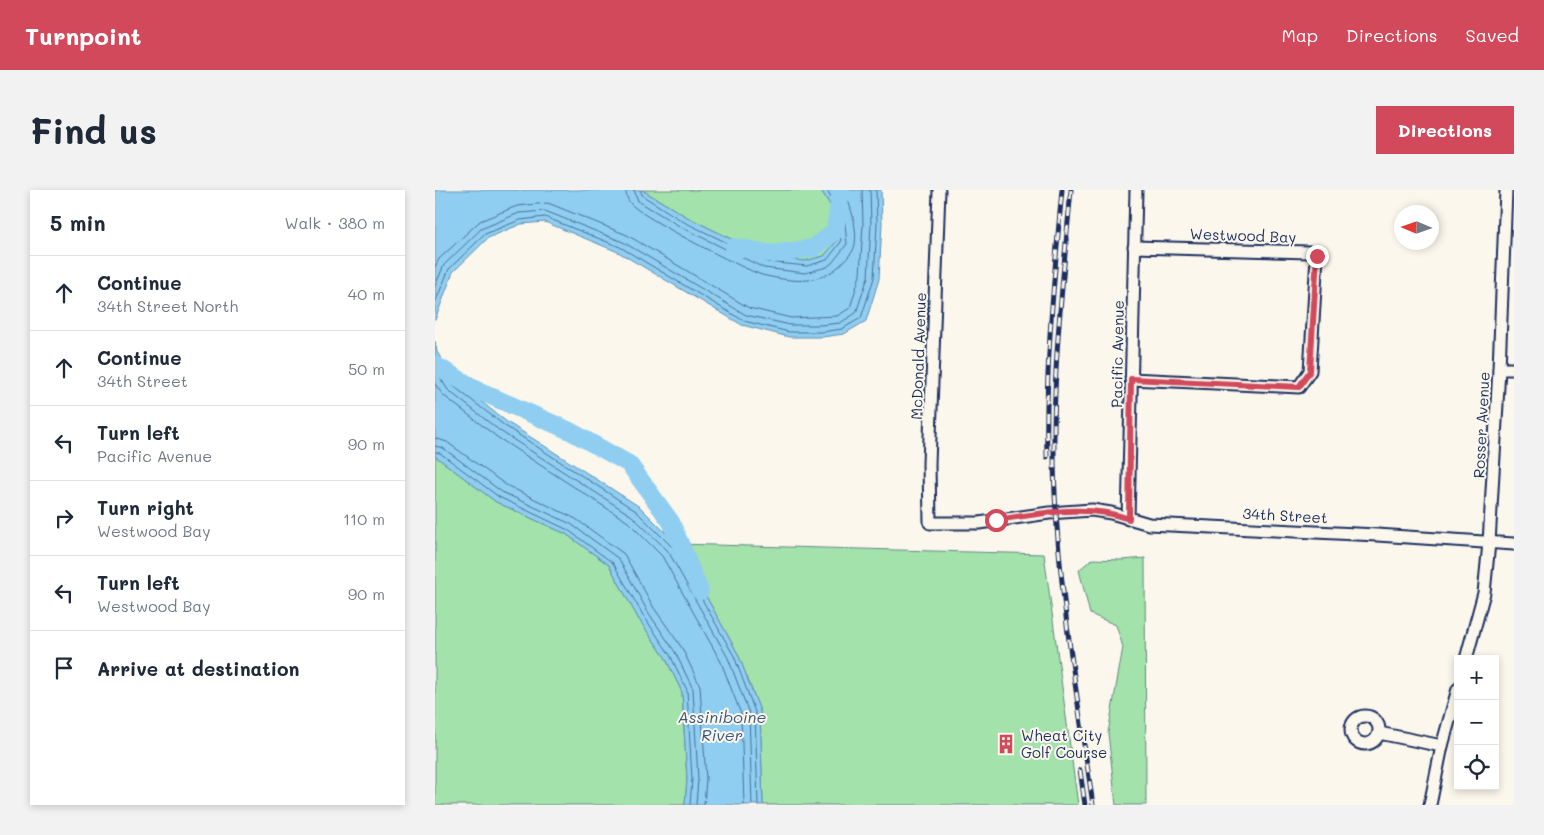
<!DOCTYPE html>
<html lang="en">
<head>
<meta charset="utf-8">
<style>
	:root { --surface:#fff; --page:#f2f2f3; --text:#1f2937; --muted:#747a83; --line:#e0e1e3; --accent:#d1495b }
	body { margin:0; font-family:Mali,sans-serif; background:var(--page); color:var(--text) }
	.controls { position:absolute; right:15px; bottom:15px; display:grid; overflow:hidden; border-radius:0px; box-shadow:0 2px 8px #0003 }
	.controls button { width:45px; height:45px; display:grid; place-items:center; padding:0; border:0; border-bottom:1px solid var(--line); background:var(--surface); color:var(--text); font:25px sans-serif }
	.compass { position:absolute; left:959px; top:15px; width:45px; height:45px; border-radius:50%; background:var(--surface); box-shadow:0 2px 8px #0003; rotate:272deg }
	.stop { position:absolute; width:15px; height:15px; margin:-11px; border:4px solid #d1495b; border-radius:50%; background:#fff }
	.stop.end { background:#d1495b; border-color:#fff; box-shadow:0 1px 5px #0008 }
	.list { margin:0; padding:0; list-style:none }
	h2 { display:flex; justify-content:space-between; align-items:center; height:65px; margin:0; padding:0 20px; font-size:21px }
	h2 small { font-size:16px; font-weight:400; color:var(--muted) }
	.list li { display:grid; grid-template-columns:32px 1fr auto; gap:15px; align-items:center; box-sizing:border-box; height:75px; padding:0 20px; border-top:1px solid var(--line) }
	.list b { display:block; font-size:19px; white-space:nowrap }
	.list p { margin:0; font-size:16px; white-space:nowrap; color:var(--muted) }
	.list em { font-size:16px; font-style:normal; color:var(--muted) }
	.icon { flex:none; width:28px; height:28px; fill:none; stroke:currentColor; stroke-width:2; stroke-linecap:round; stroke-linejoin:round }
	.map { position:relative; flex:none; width:1079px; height:615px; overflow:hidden; border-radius:0px }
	header { display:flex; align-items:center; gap:30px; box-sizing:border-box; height:70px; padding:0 25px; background:var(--accent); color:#fff }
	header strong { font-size:24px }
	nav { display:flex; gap:28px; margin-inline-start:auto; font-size:18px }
	.intro { display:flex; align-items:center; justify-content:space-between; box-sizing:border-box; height:120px; padding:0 30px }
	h1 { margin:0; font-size:35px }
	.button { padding:12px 22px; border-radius:0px; background:var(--accent); color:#fff; font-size:18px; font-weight:700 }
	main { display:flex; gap:30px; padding:0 30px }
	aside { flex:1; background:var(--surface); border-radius:0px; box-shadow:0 2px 8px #0003 }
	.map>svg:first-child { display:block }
	.green { fill:#a3e2aa; stroke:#5f8884 }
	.water { fill:#8fcef0; stroke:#618eb6 }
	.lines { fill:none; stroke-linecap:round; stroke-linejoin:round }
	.shore { stroke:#496f98; stroke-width:1 }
	.river { stroke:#8fcef0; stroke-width:18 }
	.minor-casing { stroke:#1b2f5e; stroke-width:15 }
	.minor { stroke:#fbf7ec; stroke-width:11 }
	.rail-casing { stroke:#1b2f5e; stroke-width:5 }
	.rail { stroke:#fbf7ec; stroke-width:3; stroke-dasharray:9; stroke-linecap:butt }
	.route { stroke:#d1495b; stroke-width:6 }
	.labels { text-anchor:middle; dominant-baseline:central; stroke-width:4; stroke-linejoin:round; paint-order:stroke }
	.street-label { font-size:15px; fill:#1b2f5e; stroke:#fbf7ec }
	.poi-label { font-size:15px; fill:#1b2f5e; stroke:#fbf7ec; text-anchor:start }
	.water-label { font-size:16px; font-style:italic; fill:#385782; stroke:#fbf7ec }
</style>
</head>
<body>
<header>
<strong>Turnpoint</strong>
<nav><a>Map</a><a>Directions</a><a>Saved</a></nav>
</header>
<div class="intro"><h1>Find us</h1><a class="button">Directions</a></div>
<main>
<aside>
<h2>5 min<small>Walk · 380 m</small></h2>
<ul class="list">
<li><svg class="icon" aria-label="ahead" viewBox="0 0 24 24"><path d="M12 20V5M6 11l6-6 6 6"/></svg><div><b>Continue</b><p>34th Street North</p></div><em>40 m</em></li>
<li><svg class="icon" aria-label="ahead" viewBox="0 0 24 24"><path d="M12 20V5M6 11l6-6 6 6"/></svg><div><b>Continue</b><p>34th Street</p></div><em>50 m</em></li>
<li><svg class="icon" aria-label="left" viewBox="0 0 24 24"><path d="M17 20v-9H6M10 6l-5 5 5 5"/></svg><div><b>Turn left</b><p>Pacific Avenue</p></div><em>90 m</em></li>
<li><svg class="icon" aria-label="right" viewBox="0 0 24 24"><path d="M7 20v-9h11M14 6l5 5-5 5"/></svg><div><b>Turn right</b><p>Westwood Bay</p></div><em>110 m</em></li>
<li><svg class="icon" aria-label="left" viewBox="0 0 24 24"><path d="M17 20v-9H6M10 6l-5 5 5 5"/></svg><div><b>Turn left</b><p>Westwood Bay</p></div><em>90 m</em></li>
<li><svg class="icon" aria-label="arrive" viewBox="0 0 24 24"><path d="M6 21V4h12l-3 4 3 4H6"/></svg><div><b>Arrive at destination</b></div></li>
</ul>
</aside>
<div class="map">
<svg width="1079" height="615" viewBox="0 0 1079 615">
	<rect width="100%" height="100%" fill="#fbf7ec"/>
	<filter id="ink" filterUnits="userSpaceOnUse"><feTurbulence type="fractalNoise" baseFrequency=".02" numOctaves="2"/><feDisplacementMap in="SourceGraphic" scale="10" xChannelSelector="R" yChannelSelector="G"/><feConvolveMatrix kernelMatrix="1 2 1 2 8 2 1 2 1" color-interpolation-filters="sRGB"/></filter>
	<g filter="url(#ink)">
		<g class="green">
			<polygon points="207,0 386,0 397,18 402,51 389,66 370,71 332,67 252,27"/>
			<polygon points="0,266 61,312 131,344 174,375 203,428 230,467 247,502 252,590 250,615 0,615"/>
			<polygon points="242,354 609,364 643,615 328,615 325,521 303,464"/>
			<polygon points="710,368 711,615 681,615 673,543 688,457 681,435 655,424 644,380 657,369 687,370"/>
		</g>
		<g class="water">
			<polygon points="0,0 207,0 252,27 332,67 370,71 389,66 402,51 397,18 386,0 446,0 447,34 444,89 431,131 409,144 387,147 354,147 307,135 183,62 110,32 86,34 53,48 18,82 0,130"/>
			<polygon points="0,151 2,162 20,191 72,232 205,317 242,354 303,464 325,521 328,615 250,615 252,590 247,502 230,467 203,428 174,375 131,344 61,312 0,266"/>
		</g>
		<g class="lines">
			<g class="shore">
				<path d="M191,0C191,5 192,10 196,14C208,28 308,79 327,85C340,88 360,92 373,90C393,87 405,78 417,62C426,49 416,13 408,0"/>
				<polyline points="199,0 203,11 246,37 329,78 370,83 392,77 397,73 412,54 408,15 399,0"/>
				<polyline points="205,0 208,6 249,32 332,72 372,76 392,70 406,52 402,17 392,0"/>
				<polyline points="0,77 4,69 45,31 82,16 113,13 192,45 314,118 356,128 402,126 415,118 425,85 428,34 427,0"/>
				<polyline points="0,96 9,75 46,39 84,23 110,21 188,52 311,125 355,135 386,135 405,133 421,123 433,87 436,34 435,0"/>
				<polyline points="0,113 14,79 50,44 85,30 110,27 185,57 309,131 354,142 386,142 407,139 426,128 439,88 442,34 441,0"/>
				<polyline points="0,168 17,195 70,236 201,321 238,358 299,466 320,522 323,615"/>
				<polyline points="0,180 13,200 65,241 197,326 233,361 293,468 314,523 317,615"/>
				<polyline points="0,194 8,205 62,247 193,332 227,366 286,472 306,524 309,615"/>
				<polyline points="0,248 12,252 71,295 141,329 189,364 219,418 247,458 265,496 271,589 269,615"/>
				<polyline points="0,256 8,258 67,302 136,334 184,369 213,422 240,462 258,499 263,589 261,615"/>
				<polyline points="0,262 5,263 64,307 133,340 178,373 208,425 235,465 252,500 257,589 255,615"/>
			</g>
			<g class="river">
				<polyline points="299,57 338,64 379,58 400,41 406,0"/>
				<polyline points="0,175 44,201 135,241 194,274 236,332 265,401"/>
			</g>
			<defs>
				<g id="minor">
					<polyline points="504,0 494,274 495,333 544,333 614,323 657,320 676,323 714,334 942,345 1079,354"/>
					<polyline points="1064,179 1079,179"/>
					<polyline points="696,189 864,197 875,181 882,66 874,62 699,57"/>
					<polyline points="693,329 701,0"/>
					<polyline points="1031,469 1049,403 1054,353 1064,179 1071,0"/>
					<circle cx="930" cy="540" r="14"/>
					<polyline points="944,543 1007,556"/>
					<polyline points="995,615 1007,556 1023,499"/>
				</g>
			</defs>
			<use href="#minor" class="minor-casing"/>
			<use href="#minor" class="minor"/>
			<defs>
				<g id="rail">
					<path d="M636,0C626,107 614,214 621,322C627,420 644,518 658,615"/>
					<path d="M612,267C610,178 619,89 627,0"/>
					<polyline points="645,580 650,615"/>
				</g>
			</defs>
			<use href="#rail" class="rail-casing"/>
			<use href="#rail" class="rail"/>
		</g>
	</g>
	<g class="lines" filter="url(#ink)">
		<path class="route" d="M561,330C605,324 651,313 694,329L696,189L864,197L875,181L882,66"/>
	</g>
	<defs>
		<symbol id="building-bare" viewBox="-9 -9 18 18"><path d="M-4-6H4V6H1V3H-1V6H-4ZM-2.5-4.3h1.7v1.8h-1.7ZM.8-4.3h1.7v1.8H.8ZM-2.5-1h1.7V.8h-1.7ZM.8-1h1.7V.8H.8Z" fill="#d1495b" stroke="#fbf7ec" stroke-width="2.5" paint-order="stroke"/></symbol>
	</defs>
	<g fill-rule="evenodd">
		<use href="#building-bare" x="557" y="540" width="28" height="28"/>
	</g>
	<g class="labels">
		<g class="street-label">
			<text transform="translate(808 45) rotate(2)">Westwood Bay</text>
			<text transform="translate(682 164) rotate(-89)">Pacific Avenue</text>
			<text transform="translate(483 166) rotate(-88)">McDonald Avenue</text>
			<text transform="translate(1046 235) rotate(-87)">Rosser Avenue</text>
			<text transform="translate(850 325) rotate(3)">34th Street</text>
		</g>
		<g class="poi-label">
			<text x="586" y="545">Wheat City<tspan x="586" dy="17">Golf Course</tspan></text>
		</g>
		<g class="water-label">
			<text x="287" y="526">Assiniboine<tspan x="287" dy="18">River</tspan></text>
		</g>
	</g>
</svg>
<div class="controls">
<button>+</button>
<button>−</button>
<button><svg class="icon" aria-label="locate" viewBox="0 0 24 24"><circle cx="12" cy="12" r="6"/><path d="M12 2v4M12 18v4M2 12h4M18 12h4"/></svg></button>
</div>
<svg class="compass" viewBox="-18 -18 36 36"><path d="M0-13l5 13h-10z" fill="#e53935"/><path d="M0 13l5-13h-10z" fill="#747a83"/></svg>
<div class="stop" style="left:561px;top:330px"></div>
<div class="stop end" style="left:882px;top:66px"></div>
</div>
</main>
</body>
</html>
